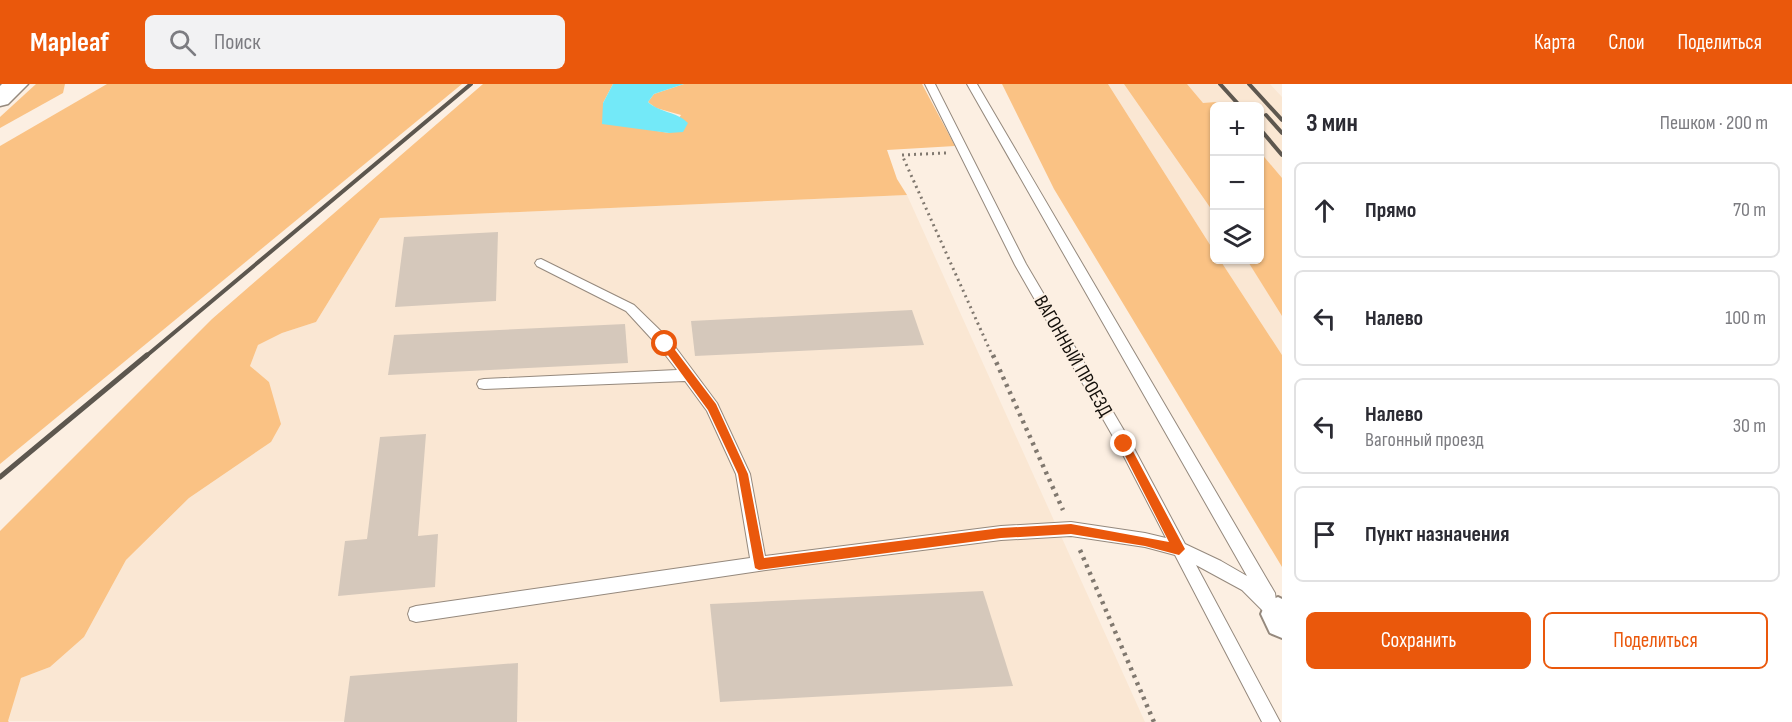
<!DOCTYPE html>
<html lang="ru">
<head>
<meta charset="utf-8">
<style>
	:root { --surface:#fff; --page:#f2f2f3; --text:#2b2b33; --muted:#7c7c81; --line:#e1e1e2; --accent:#ea580c }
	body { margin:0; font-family:"Sofia Sans Condensed",sans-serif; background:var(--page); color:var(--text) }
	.controls { position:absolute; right:18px; top:18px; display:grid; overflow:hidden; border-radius:9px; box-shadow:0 2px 4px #0004 }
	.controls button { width:54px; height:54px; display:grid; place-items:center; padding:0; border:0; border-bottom:2px solid var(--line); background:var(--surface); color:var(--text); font:30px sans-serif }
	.stop { position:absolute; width:18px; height:18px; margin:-14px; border:4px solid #ea580c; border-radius:50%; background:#fff }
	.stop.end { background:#ea580c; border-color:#fff; box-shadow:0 2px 6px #0008 }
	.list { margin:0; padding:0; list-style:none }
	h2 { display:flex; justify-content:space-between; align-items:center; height:78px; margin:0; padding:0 24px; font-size:26px }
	h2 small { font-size:20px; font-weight:400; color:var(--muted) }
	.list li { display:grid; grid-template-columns:39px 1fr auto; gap:18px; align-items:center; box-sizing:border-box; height:96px; margin:0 12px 12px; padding:0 12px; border:2px solid var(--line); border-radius:9px }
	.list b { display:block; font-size:22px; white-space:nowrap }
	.list p { margin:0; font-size:20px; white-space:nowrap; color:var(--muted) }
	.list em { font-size:20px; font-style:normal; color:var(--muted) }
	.actions { display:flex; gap:12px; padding:18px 24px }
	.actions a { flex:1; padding:14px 0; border:2px solid var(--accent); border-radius:9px; text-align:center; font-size:21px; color:var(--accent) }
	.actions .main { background:var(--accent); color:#fff }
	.icon { flex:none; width:33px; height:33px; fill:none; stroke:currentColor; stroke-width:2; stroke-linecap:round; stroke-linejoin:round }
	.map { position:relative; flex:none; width:1282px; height:638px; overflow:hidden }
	header { display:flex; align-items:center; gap:36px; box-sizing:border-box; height:84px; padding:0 30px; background:var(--accent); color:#fff }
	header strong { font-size:28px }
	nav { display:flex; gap:33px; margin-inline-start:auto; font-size:21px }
	.search { width:420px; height:54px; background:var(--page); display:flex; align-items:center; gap:15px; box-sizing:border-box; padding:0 21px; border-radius:9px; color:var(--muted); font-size:22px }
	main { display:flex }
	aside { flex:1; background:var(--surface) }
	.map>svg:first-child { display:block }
	.built { fill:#fae7d3 }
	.green { fill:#fac284 }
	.water { fill:#73e9f8 }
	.building { fill:#d5c8bb }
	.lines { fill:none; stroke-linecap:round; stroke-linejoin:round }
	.lane-casing { stroke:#95897d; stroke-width:2 }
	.street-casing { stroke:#95897d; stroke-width:4 }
	.secondary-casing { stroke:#95897d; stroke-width:3 }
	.path-far1 { stroke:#80786f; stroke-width:3; stroke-dasharray:2 4; stroke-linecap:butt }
	.path { stroke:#80786f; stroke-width:4.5; stroke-dasharray:3 5; stroke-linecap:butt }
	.lane { fill:#fff; fill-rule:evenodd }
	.street { fill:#fff; fill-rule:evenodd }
	.secondary { fill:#fff; fill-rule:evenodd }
	.rail-far1 { stroke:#5d574f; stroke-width:4 }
	.rail { stroke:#5d574f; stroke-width:5 }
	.route { fill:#ea580c }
	.labels { text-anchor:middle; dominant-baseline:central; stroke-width:4.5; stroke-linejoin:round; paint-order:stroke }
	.street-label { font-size:20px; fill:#130f0a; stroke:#fcefe2 }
</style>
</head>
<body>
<header>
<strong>Mapleaf</strong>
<div class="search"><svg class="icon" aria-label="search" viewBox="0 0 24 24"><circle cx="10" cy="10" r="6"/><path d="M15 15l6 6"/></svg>Поиск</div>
<nav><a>Карта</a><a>Слои</a><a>Поделиться</a></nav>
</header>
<main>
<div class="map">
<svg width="1282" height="638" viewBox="0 0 1282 638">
	<rect width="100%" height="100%" fill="#fcefe2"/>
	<g class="built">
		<polygon points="1108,0 1270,0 1282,13 1282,271 1220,176 1260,176 1260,22 1214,22 1214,167"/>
		<polygon points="907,111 1145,638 7,637 21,594 50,583 84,553 126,476 189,414 271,358 269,298 250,282 258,261 282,249 316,238 380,134"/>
	</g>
	<g class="green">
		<polygon points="36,0 65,0 63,9 0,44 0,33"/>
		<polygon points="107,0 462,0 0,380 0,62"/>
		<polygon points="483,0 613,0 603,19 639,44 669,49 681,31 656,24 648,18 654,10 684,0 922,0 955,62 887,66 897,95 907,111 380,134 316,238 282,249 258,261 250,282 269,298 281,340 271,358 189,414 126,476 84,553 50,583 21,594 8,637 9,638 0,638 0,447 212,235"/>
		<polygon points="1002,0 1108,0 1214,167 1214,176 1220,176 1282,271 1282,483 1054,105"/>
		<polygon points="1124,0 1187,0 1203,19 1216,18 1219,22 1214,22 1214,129"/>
		<polygon points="1260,68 1282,94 1282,232 1247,176 1260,176"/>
	</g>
	<path class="water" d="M613,0H684L654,10L648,18C660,29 676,27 688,39L683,48L669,49L602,40L603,19Z"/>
	<g class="building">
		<polygon points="498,148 496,217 395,223 404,153"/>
		<polygon points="912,226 924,261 695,272 691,237"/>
		<polygon points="625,240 628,279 388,291 394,251"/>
		<polygon points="426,350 418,452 438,450 435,503 338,512 345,457 367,455 380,353"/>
		<polygon points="983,507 1013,602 720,618 710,520"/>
		<polygon points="518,579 517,638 344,638 350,592"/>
	</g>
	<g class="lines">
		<defs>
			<polygon id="lane" points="925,0 935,0 1026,180 1129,355 1185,460 1221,477 1247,492 967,0 977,0 1275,509 1276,517 1282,523 1282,536 1278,538 1272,536 1242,506 1196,481 1280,638 1262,638 1175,471 1145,463 1071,452 1001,456 759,487 416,538 410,536 408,530 410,524 416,522 750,474 736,390 707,327 685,297 484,305 479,304 477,300 479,296 484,295 677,286 660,264 626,227 537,182 535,179 537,176 541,175 634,221 670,256 717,319 750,390 765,472 1001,442 1071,438 1145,449 1166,454 1119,363 1015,181"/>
			<polygon id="street" points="1278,513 1282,515 1282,554 1270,549 1261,530 1266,518"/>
			<polygon id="secondary" points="2,0 28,0 8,20 0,22 0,2"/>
		</defs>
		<use href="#lane" class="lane-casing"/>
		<use href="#street" class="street-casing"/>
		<use href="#secondary" class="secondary-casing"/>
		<polyline class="path-far1" points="946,69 902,71 993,273"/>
		<g class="path">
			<polyline points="993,271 1063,426"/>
			<polyline points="1080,466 1154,638"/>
		</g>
		<use href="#lane" class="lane"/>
		<use href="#street" class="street"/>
		<use href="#secondary" class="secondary"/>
		<g class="rail-far1">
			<polyline points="1220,0 1240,22"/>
			<polyline points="1249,0 1282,36"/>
			<polyline points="1266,31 1282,49"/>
			<polyline points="1260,45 1282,71"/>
			<polyline points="145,273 471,0"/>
		</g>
		<polyline class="rail" points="0,393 147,271"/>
	</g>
	<polygon class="route" points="665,256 669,258 716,320 748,390 764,474 1001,444 1071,440 1169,458 1119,360 1124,355 1127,356 1185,465 1179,471 1145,462 1071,450 1001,454 759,486 755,484 738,390 708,326 662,263 662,258"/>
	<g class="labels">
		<g class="street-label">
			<text transform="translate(1073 272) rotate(60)">ВАГОННЫЙ ПРОЕЗД</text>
		</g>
	</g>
</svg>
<div class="controls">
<button>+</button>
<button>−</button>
<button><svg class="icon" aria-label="layers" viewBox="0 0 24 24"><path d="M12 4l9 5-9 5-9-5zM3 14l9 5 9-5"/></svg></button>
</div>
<div class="stop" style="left:665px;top:260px"></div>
<div class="stop end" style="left:1124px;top:360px"></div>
</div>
<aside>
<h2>3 мин<small>Пешком · 200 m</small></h2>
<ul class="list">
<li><svg class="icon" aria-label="ahead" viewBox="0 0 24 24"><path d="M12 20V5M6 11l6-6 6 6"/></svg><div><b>Прямо</b></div><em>70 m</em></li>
<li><svg class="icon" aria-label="left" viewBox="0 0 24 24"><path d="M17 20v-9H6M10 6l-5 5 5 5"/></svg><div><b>Налево</b></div><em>100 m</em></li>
<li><svg class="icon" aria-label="left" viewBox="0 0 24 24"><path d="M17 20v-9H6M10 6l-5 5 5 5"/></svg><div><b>Налево</b><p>Вагонный проезд</p></div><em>30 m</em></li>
<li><svg class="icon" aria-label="arrive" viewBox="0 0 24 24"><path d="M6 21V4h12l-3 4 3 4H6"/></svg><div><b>Пункт назначения</b></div></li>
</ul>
<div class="actions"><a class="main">Сохранить</a><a>Поделиться</a></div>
</aside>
</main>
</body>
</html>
